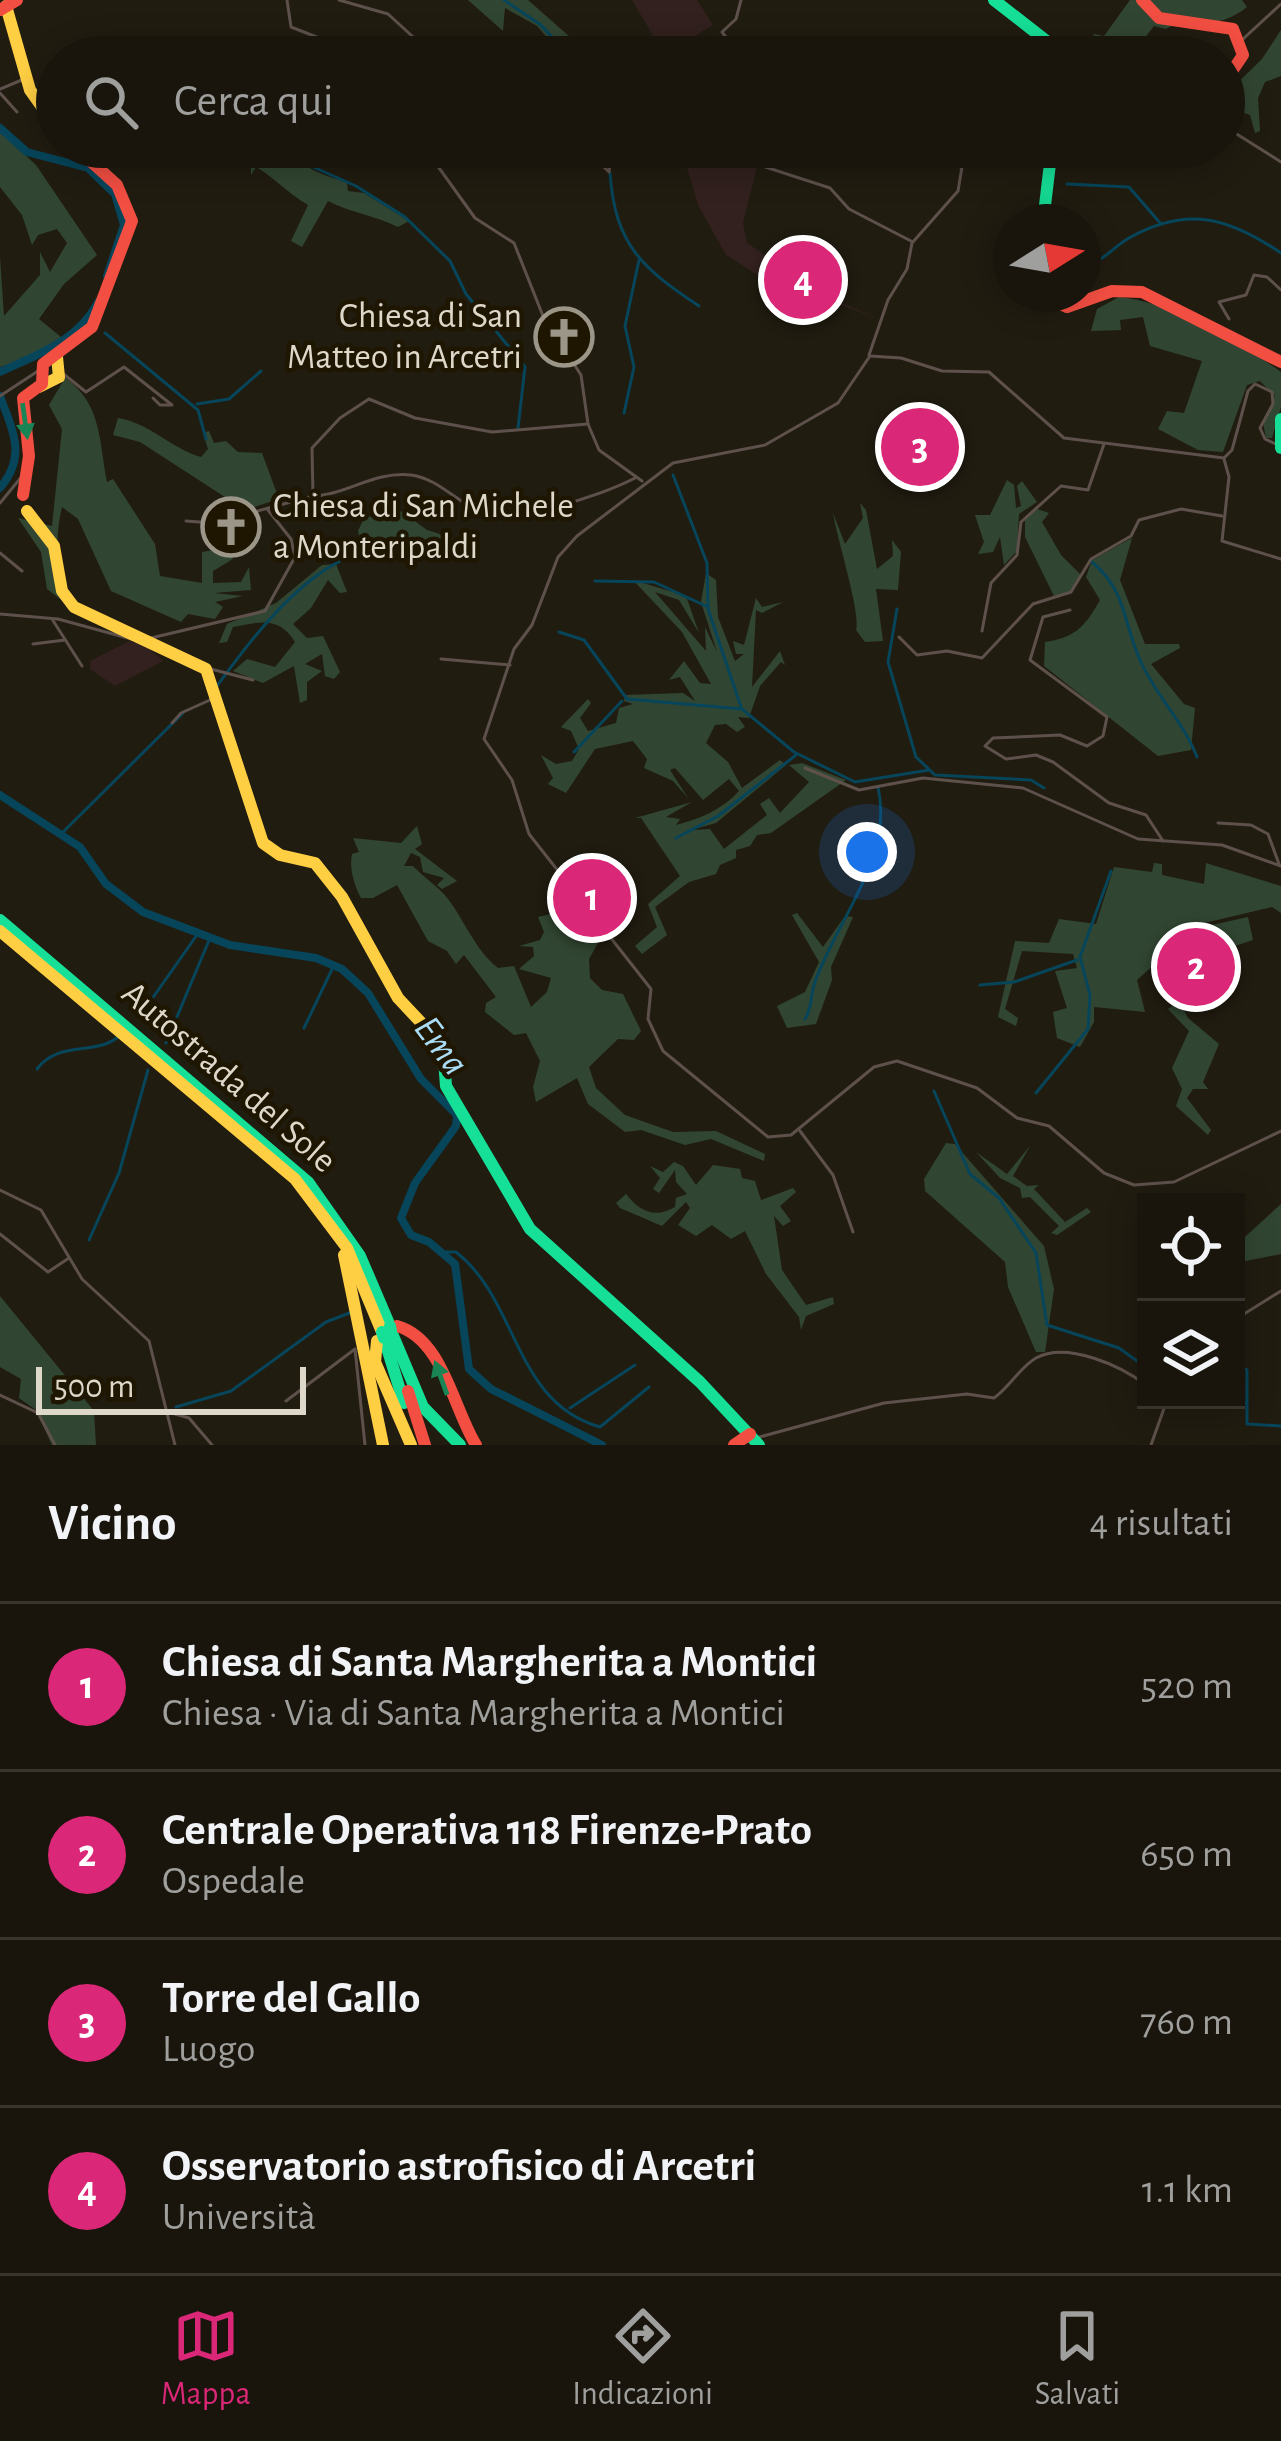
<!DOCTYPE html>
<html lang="it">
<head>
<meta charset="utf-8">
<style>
	:root { --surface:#19150c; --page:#221e15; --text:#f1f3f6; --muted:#9f9f9d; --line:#37342d; --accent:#db2777 }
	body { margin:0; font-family:"Alegreya Sans",sans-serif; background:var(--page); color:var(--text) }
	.controls { position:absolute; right:36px; bottom:36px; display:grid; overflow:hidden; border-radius:0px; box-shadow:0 6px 30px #0003 }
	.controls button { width:108px; height:108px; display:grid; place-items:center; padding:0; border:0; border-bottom:3px solid var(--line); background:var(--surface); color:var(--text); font:60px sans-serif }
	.compass { position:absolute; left:993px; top:204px; width:108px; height:108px; border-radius:50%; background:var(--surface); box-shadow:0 6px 30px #0003; rotate:79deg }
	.scale { position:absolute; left:36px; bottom:30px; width:270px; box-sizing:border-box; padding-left:12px; border:6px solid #ded8ca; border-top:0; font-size:33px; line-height:42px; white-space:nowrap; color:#ded8ca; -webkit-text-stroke:9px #1f1601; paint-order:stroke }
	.you { position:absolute; left:867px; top:852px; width:42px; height:42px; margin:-30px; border:9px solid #fff; border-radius:50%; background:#1a73e8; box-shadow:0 0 0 18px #1a73e833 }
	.badge { display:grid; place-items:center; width:78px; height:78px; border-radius:50%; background:var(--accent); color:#fff; font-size:39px; font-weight:700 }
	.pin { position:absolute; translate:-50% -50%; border:6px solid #fff; box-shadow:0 3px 12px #0006 }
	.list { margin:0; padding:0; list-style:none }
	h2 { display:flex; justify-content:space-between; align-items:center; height:156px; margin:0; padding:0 48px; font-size:51px }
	h2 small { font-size:39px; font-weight:400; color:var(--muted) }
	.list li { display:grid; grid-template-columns:78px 1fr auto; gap:36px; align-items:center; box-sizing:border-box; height:168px; padding:0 48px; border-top:3px solid var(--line) }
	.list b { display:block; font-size:45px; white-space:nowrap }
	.list p { margin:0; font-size:39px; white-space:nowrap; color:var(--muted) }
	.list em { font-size:39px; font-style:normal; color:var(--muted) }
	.icon { flex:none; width:66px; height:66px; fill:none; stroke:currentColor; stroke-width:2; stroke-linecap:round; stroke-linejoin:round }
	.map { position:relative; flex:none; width:1281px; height:1445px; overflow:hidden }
	.search { position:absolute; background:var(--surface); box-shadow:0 6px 30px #0003; left:36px; right:36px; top:36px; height:132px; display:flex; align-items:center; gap:30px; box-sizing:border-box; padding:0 42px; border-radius:66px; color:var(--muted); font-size:45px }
	.sheet { height:828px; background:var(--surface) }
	nav { display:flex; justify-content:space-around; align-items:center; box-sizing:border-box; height:168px; border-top:3px solid var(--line); background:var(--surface); font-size:33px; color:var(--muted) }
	nav a { display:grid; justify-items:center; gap:6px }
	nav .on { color:var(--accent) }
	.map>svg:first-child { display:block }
	.education { fill:#32211e }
	.green { fill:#314632 }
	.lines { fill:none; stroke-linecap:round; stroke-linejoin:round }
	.stream { stroke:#06455a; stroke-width:3 }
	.river { stroke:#06455a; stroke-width:8 }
	.street { stroke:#5e514c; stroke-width:3 }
	.fast { stroke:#16e098; stroke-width:12 }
	.slow { stroke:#ffcf43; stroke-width:12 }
	.jam { stroke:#f24e42; stroke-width:12 }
	.fast-bridge { stroke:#16e098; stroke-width:12 }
	.oneway { fill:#1a8554 }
	.labels { text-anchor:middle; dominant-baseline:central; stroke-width:9; stroke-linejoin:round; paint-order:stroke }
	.poi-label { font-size:36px; fill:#ded8ca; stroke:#1f1601; text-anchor:end }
	.street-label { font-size:36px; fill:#ded8ca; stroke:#1f1601 }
	.water-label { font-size:39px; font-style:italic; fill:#aadcf5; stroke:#1f1601 }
</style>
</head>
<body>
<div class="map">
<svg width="1281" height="1445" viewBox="0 0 1281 1445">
	<rect width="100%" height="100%" fill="#211c10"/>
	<g class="education">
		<polygon points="632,0 697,0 713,25 696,35 699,42 719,35 683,57 665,57"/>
		<polygon points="681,147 762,147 743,223 747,243 777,263 833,261 840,302 878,319 836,303 812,310 726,255 698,205"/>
		<polygon points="129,641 147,646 163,661 115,686 90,669 90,661"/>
	</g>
	<g class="green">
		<polygon points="468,0 528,0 579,45 558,41 567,47 569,57 564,57 537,26 505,8 503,31"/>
		<polygon points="1130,0 1140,0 1175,24 1166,29 1154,26 1140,44 1156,51 1154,57 1108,53 1092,40 1094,34 1104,36"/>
		<path d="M1143,0H1242L1247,7C1217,32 1170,28 1143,0Z"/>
		<polygon points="1281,30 1281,76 1265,82 1258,98 1260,131 1255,133 1250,115 1234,109 1227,93 1262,59"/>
		<polygon points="0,132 36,165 97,255 64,284 39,319 61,337 40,354 0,367 0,257 4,316 40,275 40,252 50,272 67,243 57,229 38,235 32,245 22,215 0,187"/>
		<path d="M292,147C298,168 325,176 347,182L348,191L364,193L409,221L398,227C374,215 351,213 328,201L302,247L291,241L308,205C289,194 267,172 256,167L251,175V158Z"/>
		<path d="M1119,297C1174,303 1236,340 1281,372V407L1272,438H1266L1263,422L1275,396L1260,381L1247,385L1223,452L1198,450L1158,429L1167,411L1184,413L1202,361L1150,346L1143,317L1120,320L1121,330L1091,331L1097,309Z"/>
		<path d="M65,378C102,403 99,442 107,482L113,479L155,544L160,576L202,583V552L225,548L233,559L213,571V583L241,582L249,567L251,590L214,593L243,596L215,602L223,607L215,619L188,614L181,622L111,591L78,519L62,507C53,543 56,588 86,611L81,615L47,589L41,552L18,518L52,526L62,429L49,405Z"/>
		<path d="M118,418C150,423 170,448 201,457L208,449L203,433L209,431L214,443L226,441L238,452L262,453L279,499L245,510L140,442L113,435Z"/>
		<polygon points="1007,480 1014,485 1016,508 1021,506 1017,486 1022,481 1037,502 1019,514 1017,551 1004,565 1000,537 993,552 978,554 984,542 975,515 990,515"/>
		<path d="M860,503L866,510L877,569L893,556L892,540L901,552L898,590L876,589L883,641L865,642L856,630C861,613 837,539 833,513L845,544L863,518Z"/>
		<polygon points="1037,509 1049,513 1042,522 1061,555 1082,576 1070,591 1054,596 1025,537 1025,520"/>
		<polygon points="401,511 427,530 468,543 466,558 382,549 363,553 358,531 365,516 386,519"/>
		<path d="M1132,538L1120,580L1145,644H1179L1180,648L1151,664L1184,704L1195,708L1191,750L1158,756L1044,666L1045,642C1073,638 1084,629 1100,600L1086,577L1092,560Z"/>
		<path d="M336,564L347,592L340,593L328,580L311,608L293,624L307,638L323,636L340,672L334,679L325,676L322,654L305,664L322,671L307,682V700L300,703L294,666L263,683L233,671L247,659L275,667L295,642C279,616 260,622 233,627L227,642L219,643L227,624L276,603L322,565Z"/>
		<path d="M706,573L716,580L718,617L735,661L744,654H736L733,641L744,645L756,598L762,607L783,602L762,613L756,610L752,687L780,651L785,665L781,662L760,686L749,718L738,717L745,727L737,732L726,724L715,725L706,743L728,762L742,788L780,760L786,765L716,823L691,830L710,829L724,849L767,815L760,804L769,798L780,813L809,782L789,765L802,763L846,780L771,833L757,835L750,846L736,850V858L720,865L716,874L689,882L655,907L667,935L642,954L635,946L657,927L648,904L680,876L641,818H635L692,802L666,817L680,819L676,825C698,820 723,809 739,791L729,779L703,800L675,768L670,770L688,798L673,781L644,768L647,759L633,741L595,749L566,793L548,784L553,778L541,755L556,764L572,761L579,749L571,731L561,727L588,699L591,703L580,718L588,731L616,723L619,708L633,704L624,701L625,695L683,693L695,701L680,677L669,680L684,661L700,683L711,684L682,632L633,580L686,596L699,633L679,600L655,592L706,651L705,627L717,652L701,602Z"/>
		<path d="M417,826L422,844L415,849L457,881L442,889L437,885L444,878L423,872L420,857L411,853L404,866H413C423,877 439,887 448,899C465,921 475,950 498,968L514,966L531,1007L547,992L551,978L519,969L534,956L533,947L519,946L540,940L544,932L538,917L575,908L590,929L603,934L589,959L590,978L602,990L623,994L641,1031L634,1040L618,1039L589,1067L596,1088L625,1115L673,1132L716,1131L765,1154L764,1161L711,1139L685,1145L641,1130L625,1132L588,1104L577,1078L536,1102L533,1087L540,1061L526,1033L514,1035L485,1012L486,1003L496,997L464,955L456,964L447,951L428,941L397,885L373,898H361C354,885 349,868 352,854L359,852L353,838L401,843Z"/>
		<polygon points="1154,863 1162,864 1162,875 1204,884 1206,863 1281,886 1281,913 1272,907 1200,924 1137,980 1145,1012 1094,1007 1094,1022 1080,1047 1057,1038 1053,1012 1067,1008 1055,971 1077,968 1073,954 1022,951 1005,1009 1018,1018 1016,1026 998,1017 1015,941 1049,943 1059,919 1096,924 1114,867 1152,872"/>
		<polygon points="797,913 823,947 845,916 853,917 831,967 832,980 816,1024 787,1028 777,1006 805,992 819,962 792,915"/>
		<polygon points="1248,917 1253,940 1210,954 1205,965 1186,946 1203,927"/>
		<polygon points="1179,1001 1188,1018 1219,1044 1203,1082 1208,1089 1193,1089 1187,1098 1211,1130 1208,1135 1176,1106 1182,1089 1172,1068 1189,1031 1168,1009"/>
		<polygon points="946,1143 955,1144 1044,1246 1054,1289 1045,1352 1036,1352 1008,1287 1005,1262 925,1191 924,1179"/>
		<polygon points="1030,1146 1013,1176 1027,1186 1039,1185 1034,1189 1065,1222 1087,1208 1091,1212 1057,1235 1051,1233 1059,1226 1030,1197 1022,1198 1020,1188 1000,1178 976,1152 1007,1174"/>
		<path d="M674,1162L683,1166L696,1185L713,1165L740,1169L742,1178L755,1181L761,1200L793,1188L796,1192L780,1206L791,1221L783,1226L774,1216L782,1270L806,1305L833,1297L834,1304L806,1316L801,1330L799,1317L766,1274L745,1231L731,1239L712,1225L696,1236L678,1225L690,1208L686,1202L662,1226L620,1208L616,1203L626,1194C639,1211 655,1219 675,1207L676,1198L687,1194L676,1182L675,1170L659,1193L653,1189L660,1178L650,1166L663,1172Z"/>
		<polygon points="1281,1204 1281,1254 1236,1263 1236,1245"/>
		<polygon points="0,1296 94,1411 96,1445 52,1445 36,1410 19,1398 21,1379 0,1367"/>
	</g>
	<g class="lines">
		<g class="stream">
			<polyline points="504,0 541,25 570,57"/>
			<polyline points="265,57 271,45"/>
			<polyline points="268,147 356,186 405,217 450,261 466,294 525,367 518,428"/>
			<polyline points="608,147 609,163"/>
			<polyline points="101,164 124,147"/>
			<path d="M610,173C615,245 642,268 699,306"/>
			<polyline points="1067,184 1129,187 1161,224"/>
			<path d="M1090,265C1106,258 1115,246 1129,238C1188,205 1229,218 1281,253"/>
			<polyline points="105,333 198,410 206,439"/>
			<polyline points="197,404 229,399 261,371"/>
			<polyline points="624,413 634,367 625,326 639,260"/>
			<polyline points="673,475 707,563 708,609 741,707"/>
			<path d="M1092,562C1127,591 1123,623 1140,660C1155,695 1183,721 1197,757"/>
			<polyline points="595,581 654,582 708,607"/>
			<polyline points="897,609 888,662 916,757 935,775 1031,780 1044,788"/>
			<polyline points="559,632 584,640 627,699 742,709 794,752 855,782 929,770"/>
			<path d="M214,690C250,641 313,553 381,549C405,548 432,554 456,557"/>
			<polyline points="574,752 622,701"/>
			<polyline points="60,835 183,713"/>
			<polyline points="676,838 718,816 796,755"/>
			<polyline points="980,985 1014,982 1077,960"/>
			<polyline points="140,1016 199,932"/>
			<path d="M805,1019C813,1006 810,995 815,982C837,919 894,858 878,787"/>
			<polyline points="304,1028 334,965"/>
			<polyline points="166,1043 210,938"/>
			<path d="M37,1069C59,1040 95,1056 118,1037"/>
			<polyline points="934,1091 970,1174 999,1198 1036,1253 1047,1325 1119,1348 1144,1366"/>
			<polyline points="1036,1093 1088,1029 1090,995 1080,957 1111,871"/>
			<polyline points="89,1240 119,1173 148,1070"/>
			<path d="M441,1252H456C519,1301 513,1402 600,1427L649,1387"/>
			<polyline points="1236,1364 1247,1370 1247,1424 1281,1426"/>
			<polyline points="1236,1395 1246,1403"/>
			<polyline points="176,1407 231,1391 326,1322 352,1312"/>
			<polyline points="570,1408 635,1365"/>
		</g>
		<g class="river">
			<polyline points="0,128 27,152 88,168 115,194 124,225 107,276"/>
			<path d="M0,372C38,354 77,342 98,302"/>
			<path d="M0,396C13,432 27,456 0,488"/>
			<polyline points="0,795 80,847 106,884 143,912 230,945 316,958 342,969 368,993 421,1079 457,1115 456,1126 415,1183 401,1218 411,1235 429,1242 455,1264 469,1369 491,1389 602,1445"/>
		</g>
		<g class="street">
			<polyline points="287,0 291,27 368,57"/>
			<polyline points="339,0 388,14 435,57"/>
			<polyline points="741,0 736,19 722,32 741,57"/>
			<polyline points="1243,39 1281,4"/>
			<polyline points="0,89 24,79"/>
			<polyline points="0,93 17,112"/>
			<polyline points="1224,126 1281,162"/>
			<polyline points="424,147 475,218 514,243 543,316 581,375 588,424 599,450 642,481"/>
			<polyline points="583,147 609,172 612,147"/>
			<polyline points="763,147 762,166 830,188 849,209 911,241"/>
			<polyline points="933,147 953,166 962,167 982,150 1003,147"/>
			<polyline points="1229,319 1219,302 1246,295 1254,275 1267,277 1281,290"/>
			<polyline points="869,355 888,300 907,269 912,243 958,191 962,167"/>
			<polyline points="870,356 838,403 765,445 673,463 577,536 558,557 532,625 514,649 484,739 512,780 529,834 651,989 648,1019 663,1051 768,1137 791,1135 874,1067 897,1061 977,1088 1017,1118 1049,1126 1104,1173 1134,1185 1174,1182 1281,1131"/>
			<polyline points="870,356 901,358 942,371 989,372 1064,438 1224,458"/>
			<polyline points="61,372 86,392 124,367 172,405 160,405 153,398"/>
			<polyline points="0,396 38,371"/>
			<polyline points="1224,458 1232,450 1248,391 1255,384 1272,392 1273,404 1260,428 1265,439 1278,445"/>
			<polyline points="1224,459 1229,477 1222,541 1281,559"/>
			<path d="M313,496C346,495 374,471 411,475C438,479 452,498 475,509C508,527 603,495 635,478"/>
			<polyline points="0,503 23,475"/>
			<polyline points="186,521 213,523 313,496 312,448 340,418 369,399 415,418 492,432 588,424"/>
			<polyline points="0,553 22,571"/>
			<polyline points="1070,610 1043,617 1030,660 1107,717 1103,736 1087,746 1060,735 993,738 985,746 1006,759 1036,755 1053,762 1109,803 1146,815 1163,841"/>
			<polyline points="0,614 58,619 135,640"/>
			<polyline points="52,619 82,666"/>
			<polyline points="982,631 991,583 1017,555 1021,522 1061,486 1088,490 1104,444"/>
			<polyline points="899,637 917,655 947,651 982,658 1033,604 1071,592 1091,559 1131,536 1139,520 1181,509 1222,516"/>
			<polyline points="151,638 265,611 295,557 291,539 268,510"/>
			<polyline points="33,644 65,640"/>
			<polyline points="441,659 510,665"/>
			<polyline points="207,668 253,680"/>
			<polyline points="172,723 181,713 210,700 212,693"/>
			<polyline points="805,768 859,790 923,778 1023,788 1138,839 1222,845 1281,866"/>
			<polyline points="1218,823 1251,825 1268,834 1279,864"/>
			<polyline points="800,1131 833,1175 853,1232"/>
			<polyline points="0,1190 41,1210 82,1279 149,1341 175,1445"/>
			<polyline points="0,1234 48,1272 69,1258"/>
			<polyline points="1236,1319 1281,1291"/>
			<polyline points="0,1395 38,1413 55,1445"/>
			<polyline points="286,1401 355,1349 365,1445"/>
			<polyline points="168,1412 189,1418 212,1445"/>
			<path d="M756,1438L884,1403L967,1394L994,1398C1009,1388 1020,1367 1036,1358C1067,1341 1121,1366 1146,1385"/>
			<polyline points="1151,1445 1167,1400"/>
		</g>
		<g class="fast">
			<polyline points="994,0 1067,57"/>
			<polyline points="1087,57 1125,57"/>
			<polyline points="1043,222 1052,147"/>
			<polyline points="1281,419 1281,448"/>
			<polyline points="0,920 308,1182 360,1256 390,1326"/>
			<polyline points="428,1030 443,1047 446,1086 530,1229 700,1382 759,1445"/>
			<polyline points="391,1331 423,1407 460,1445"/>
			<polyline points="384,1338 404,1403"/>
		</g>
		<g class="slow">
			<polyline points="6,6 30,90 57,128"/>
			<polyline points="39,387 59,377 57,357"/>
			<polyline points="27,511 54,546 62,591 74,607 206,669 263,843 280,855 315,863 342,897 398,998 428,1030"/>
			<polyline points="0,931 295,1179 347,1248 382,1332"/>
			<polyline points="344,1255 383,1445"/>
			<polyline points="377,1341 375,1362 411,1445"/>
		</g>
		<g class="jam">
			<polyline points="1142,0 1159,18 1233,29 1243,55 1224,83"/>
			<polyline points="0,10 17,0"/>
			<polyline points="1040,294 1067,307 1112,291 1142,292 1281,362"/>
			<polyline points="23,495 29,456 23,398 42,384 43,364 92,327 132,221 117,185 75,147"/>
			<path d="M397,1326C443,1339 453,1408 476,1445"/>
			<polyline points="408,1391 425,1445"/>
			<polyline points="734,1445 750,1434"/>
		</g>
		<g class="fast-bridge">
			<polyline points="390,1326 391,1331"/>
			<polyline points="382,1332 384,1338"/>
		</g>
	</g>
	<defs><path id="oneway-solid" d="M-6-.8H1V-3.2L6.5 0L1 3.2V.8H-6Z" transform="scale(3)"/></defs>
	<g class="oneway">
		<use href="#oneway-solid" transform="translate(25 421) rotate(82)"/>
		<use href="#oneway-solid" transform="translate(441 1378) rotate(-110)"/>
	</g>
	<defs>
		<symbol id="church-ring" viewBox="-11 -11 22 22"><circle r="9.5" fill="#1f1601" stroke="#9c9689" stroke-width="1.5"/><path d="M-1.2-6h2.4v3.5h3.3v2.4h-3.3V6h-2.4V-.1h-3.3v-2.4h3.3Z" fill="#9c9689"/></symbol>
	</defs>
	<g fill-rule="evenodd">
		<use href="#church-ring" x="531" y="304" width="66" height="66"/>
		<use href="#church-ring" x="198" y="494" width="66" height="66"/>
	</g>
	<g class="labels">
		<g class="poi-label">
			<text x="522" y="316">Chiesa di San<tspan x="522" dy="41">Matteo in Arcetri</tspan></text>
			<text x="273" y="506" text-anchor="start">Chiesa di San Michele<tspan x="273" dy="41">a Monteripaldi</tspan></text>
		</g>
		<g class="street-label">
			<text transform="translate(229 1077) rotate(41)">Autostrada del Sole</text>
		</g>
		<g class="water-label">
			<text transform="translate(441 1046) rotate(53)">Ema</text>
		</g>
	</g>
</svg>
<div class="controls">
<button><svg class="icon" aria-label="locate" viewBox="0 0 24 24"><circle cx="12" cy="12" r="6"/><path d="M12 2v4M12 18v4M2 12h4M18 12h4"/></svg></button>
<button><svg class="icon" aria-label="layers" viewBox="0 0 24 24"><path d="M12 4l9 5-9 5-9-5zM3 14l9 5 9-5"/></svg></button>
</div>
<svg class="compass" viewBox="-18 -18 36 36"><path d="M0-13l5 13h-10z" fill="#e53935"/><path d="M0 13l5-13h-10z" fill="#9f9f9d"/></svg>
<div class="scale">500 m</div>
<div class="you"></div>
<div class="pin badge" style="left:592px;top:898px">1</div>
<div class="pin badge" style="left:1196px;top:967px">2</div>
<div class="pin badge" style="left:920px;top:447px">3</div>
<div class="pin badge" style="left:803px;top:280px">4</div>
<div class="search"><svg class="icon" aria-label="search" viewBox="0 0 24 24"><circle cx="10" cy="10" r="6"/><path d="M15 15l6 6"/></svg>Cerca qui</div>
</div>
<section class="sheet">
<h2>Vicino<small>4 risultati</small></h2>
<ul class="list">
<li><span class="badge">1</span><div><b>Chiesa di Santa Margherita a Montici</b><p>Chiesa · Via di Santa Margherita a Montici</p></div><em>520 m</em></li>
<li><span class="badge">2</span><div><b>Centrale Operativa 118 Firenze-Prato</b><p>Ospedale</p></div><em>650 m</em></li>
<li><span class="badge">3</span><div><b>Torre del Gallo</b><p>Luogo</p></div><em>760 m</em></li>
<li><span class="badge">4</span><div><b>Osservatorio astrofisico di Arcetri</b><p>Università</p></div><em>1.1 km</em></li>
</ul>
</section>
<nav>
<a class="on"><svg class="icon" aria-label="map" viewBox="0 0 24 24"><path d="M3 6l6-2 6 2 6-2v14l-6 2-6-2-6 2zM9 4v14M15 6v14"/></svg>Mappa</a>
<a><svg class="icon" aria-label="directions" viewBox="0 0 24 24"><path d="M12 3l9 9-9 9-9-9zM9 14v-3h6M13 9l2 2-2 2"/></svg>Indicazioni</a>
<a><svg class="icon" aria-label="saved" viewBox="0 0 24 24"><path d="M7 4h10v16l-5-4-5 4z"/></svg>Salvati</a>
</nav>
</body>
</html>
